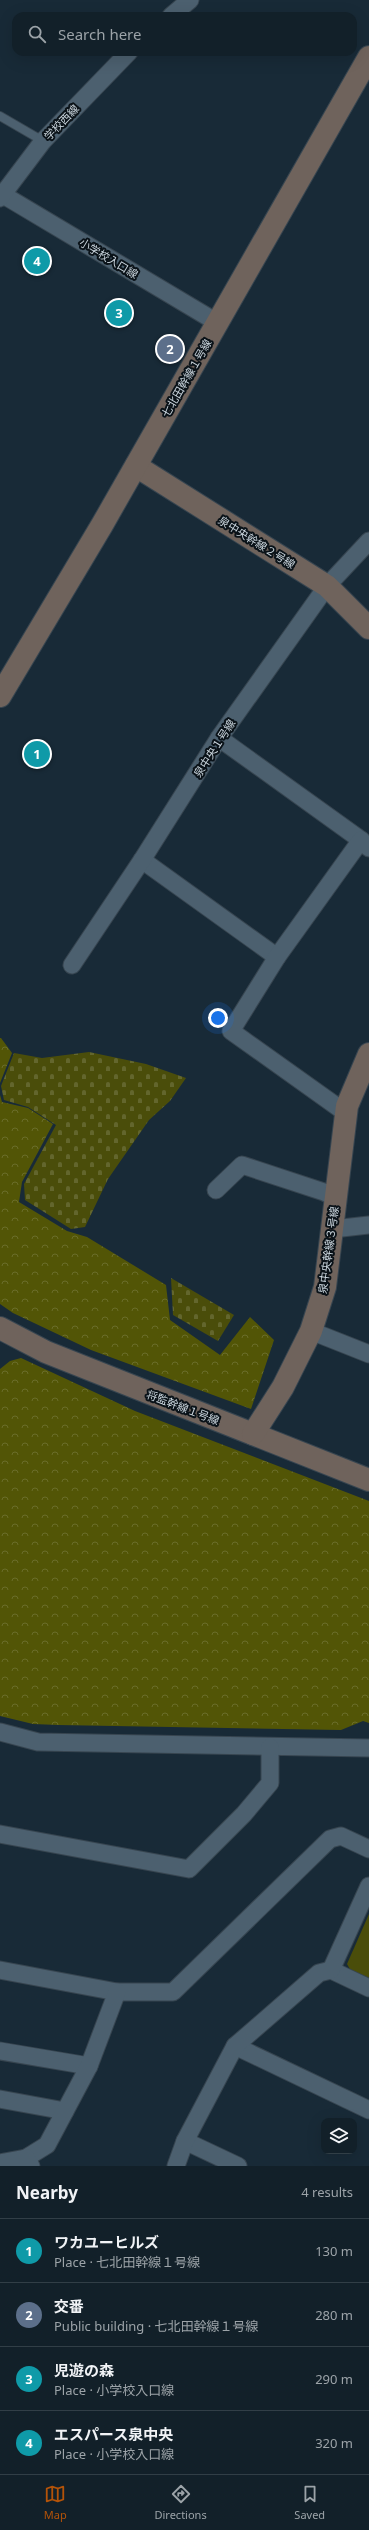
<!DOCTYPE html>
<html lang="en">
<head>
<meta charset="utf-8">
<style>
	:root { --surface:#122029; --page:#1f2d35; --text:#f1f3f6; --muted:#9ca3a8; --line:#313e46; --accent:#b45309 }
	body { margin:0; font-family:"Noto Sans","Noto Sans JP",sans-serif; background:var(--page); color:var(--text) }
	.controls { position:absolute; right:12px; bottom:12px; display:grid; overflow:hidden; border-radius:8px; box-shadow:0 4px 16px #0002 }
	.controls button { width:36px; height:36px; display:grid; place-items:center; padding:0; border:0; border-bottom:1px solid var(--line); background:var(--surface); color:var(--text); font:20px sans-serif }
	.you { position:absolute; left:218px; top:1018px; width:14px; height:14px; margin:-10px; border:3px solid #fff; border-radius:50%; background:#1a73e8; box-shadow:0 0 0 6px #1a73e833 }
	.badge { display:grid; place-items:center; width:26px; height:26px; border-radius:50%; background:var(--accent); color:#fff; font-size:13px; font-weight:700 }
	.pin { position:absolute; translate:-50% -50%; border:2px solid #fff; box-shadow:0 1px 4px #0006 }
	.list { margin:0; padding:0; list-style:none }
	h2 { display:flex; justify-content:space-between; align-items:center; height:52px; margin:0; padding:0 16px; font-size:17px }
	h2 small { font-size:13px; font-weight:400; color:var(--muted) }
	.list li { display:grid; grid-template-columns:26px 1fr auto; gap:12px; align-items:center; box-sizing:border-box; height:64px; padding:0 16px; border-top:1px solid var(--line) }
	.list b { display:block; font-size:15px; white-space:nowrap }
	.list p { margin:0; font-size:13px; white-space:nowrap; color:var(--muted) }
	.list em { font-size:13px; font-style:normal; color:var(--muted) }
	.icon { flex:none; width:22px; height:22px; fill:none; stroke:currentColor; stroke-width:2; stroke-linecap:round; stroke-linejoin:round }
	.map { position:relative; flex:none; width:369px; height:2166px; overflow:hidden }
	.search { position:absolute; background:var(--surface); box-shadow:0 4px 16px #0002; left:12px; right:12px; top:12px; height:44px; display:flex; align-items:center; gap:10px; box-sizing:border-box; padding:0 14px; border-radius:12px; color:var(--muted); font-size:15px }
	.sheet { height:308px; background:var(--surface) }
	nav { display:flex; justify-content:space-around; align-items:center; box-sizing:border-box; height:56px; border-top:1px solid var(--line); background:var(--surface); font-size:11px; color:var(--muted) }
	nav a { display:grid; justify-items:center; gap:2px }
	nav .on { color:var(--accent) }
	.map>svg:first-child { display:block }
	.green { fill:#4a4d0a }
	.forest { fill:url(#forest-crowns) }
	.cemetery { fill:url(#cemetery-stones) }
	.lines { fill:none; stroke-linecap:round; stroke-linejoin:round }
	.lane-casing { stroke:#374550; stroke-width:10 }
	.street-casing { stroke:#374550; stroke-width:19 }
	.secondary-casing { stroke:#374550; stroke-width:24 }
	.lane { stroke:#4c606f; stroke-width:8 }
	.street { stroke:#4c606f; stroke-width:17 }
	.secondary { stroke:#6f635c; stroke-width:22 }
	.labels { text-anchor:middle; dominant-baseline:central; stroke-width:4; stroke-linejoin:round; paint-order:stroke }
	.street-label { font-size:11px; fill:#cbd6de; stroke:#0a1218 }
</style>
</head>
<body>
<div class="map">
<svg width="369" height="2166" viewBox="0 0 369 2166">
	<defs>
		<pattern id="forest-crowns" width="20" height="18" patternUnits="userSpaceOnUse"><rect width="20" height="18" fill="#525506"/><path d="M2 6a3 3 0 1 1 6 0M12 15a3 3 0 1 1 6 0" fill="none" stroke="#6a6d2a"/></pattern>
		<pattern id="cemetery-stones" width="16" height="16" patternUnits="userSpaceOnUse"><rect width="16" height="16" fill="#4a4d0a"/><path d="M2 7V4a2 2 0 0 1 4 0v3zM10 15v-3a2 2 0 0 1 4 0v3z" fill="#63662d"/></pattern>
	</defs>
	<rect width="100%" height="100%" fill="#182a37"/>
	<polygon class="green" points="369,1914 369,1979 351,1971 347,1964"/>
	<g class="forest">
		<polygon points="1,1038 12,1053 0,1083 0,1038"/>
		<polygon points="0,1095 2,1102 28,1108 53,1124 22,1182 19,1202 67,1231 87,1237 166,1285 170,1320 220,1355 250,1317 274,1340 251,1409 91,1350 13,1313 0,1304"/>
		<polygon points="21,1358 135,1411 369,1501 369,1723 363,1721 341,1730 58,1725 33,1724 0,1716 0,1369 10,1361"/>
	</g>
	<g class="cemetery">
		<polygon points="89,1052 146,1064 186,1078 170,1101 149,1120 108,1179 85,1227 71,1229 25,1200 24,1184 56,1125 28,1107 4,1100 1,1086 14,1053 42,1058"/>
		<polygon points="171,1278 234,1315 218,1341 173,1315"/>
	</g>
	<g class="lines">
		<defs>
			<polyline id="lane" points="0,116 43,141"/>
			<g id="street">
				<polyline points="171,16 190,0"/>
				<polyline points="0,193 218,323"/>
				<polyline points="0,198 43,141 129,52"/>
				<polyline points="219,738 361,840"/>
				<polyline points="142,860 277,957"/>
				<polyline points="72,965 142,860 219,738 327,586 369,541"/>
				<polyline points="346,1113 231,1031 277,957 361,840 369,848"/>
				<polyline points="216,1190 242,1165 324,1192 336,1198"/>
				<polyline points="333,1229 369,1225"/>
				<polyline points="311,1331 369,1354"/>
				<polyline points="0,1732 38,1742 369,1748"/>
				<polyline points="0,1834 189,1869 244,1814 270,1783 270,1747"/>
				<polyline points="0,1970 117,1992 173,1992 330,1839 341,1836 369,1849"/>
				<polyline points="331,1970 369,1988"/>
				<polyline points="235,2046 369,2110"/>
				<polyline points="0,2051 89,2066"/>
				<polyline points="0,2099 65,2111"/>
				<polyline points="185,2141 238,2166"/>
				<polyline points="26,2158 47,2145 89,2066 117,1992"/>
				<polyline points="0,2163 26,2158 31,2166"/>
				<polyline points="176,2166 185,2141 235,2046 319,1973 331,1970 369,1886"/>
			</g>
			<g id="secondary">
				<polyline points="136,466 327,586 369,628"/>
				<polyline points="0,696 102,525 369,57"/>
				<polyline points="0,1328 46,1352 369,1480"/>
				<polyline points="253,1434 283,1387 311,1331 325,1287 347,1106 369,1054"/>
			</g>
		</defs>
		<use href="#lane" class="lane-casing"/>
		<use href="#street" class="street-casing"/>
		<use href="#secondary" class="secondary-casing"/>
		<use href="#lane" class="lane"/>
		<use href="#street" class="street"/>
		<use href="#secondary" class="secondary"/>
	</g>
	<g class="labels">
		<g class="street-label">
			<text transform="translate(61 122) rotate(-46)">学校西線</text>
			<text transform="translate(109 258) rotate(31)">小学校入口線</text>
			<text transform="translate(186 378) rotate(-60)">七北田幹線１号線</text>
			<text transform="translate(257 542) rotate(32)">泉中央幹線２号線</text>
			<text transform="translate(214 748) rotate(-57)">泉中央１号線</text>
			<text transform="translate(328 1250) rotate(-82)">泉中央幹線３号線</text>
			<text transform="translate(183 1407) rotate(21)">将監幹線１号線</text>
		</g>
	</g>
</svg>
<div class="controls">
<button><svg class="icon" aria-label="layers" viewBox="0 0 24 24"><path d="M12 4l9 5-9 5-9-5zM3 14l9 5 9-5"/></svg></button>
</div>
<div class="you"></div>
<div class="pin badge" style="left:37px;top:754px;background:#0f9aa8">1</div>
<div class="pin badge" style="left:170px;top:349px;background:#5c6f8a">2</div>
<div class="pin badge" style="left:119px;top:313px;background:#0f9aa8">3</div>
<div class="pin badge" style="left:37px;top:261px;background:#0f9aa8">4</div>
<div class="search"><svg class="icon" aria-label="search" viewBox="0 0 24 24"><circle cx="10" cy="10" r="6"/><path d="M15 15l6 6"/></svg>Search here</div>
</div>
<section class="sheet">
<h2>Nearby<small>4 results</small></h2>
<ul class="list">
<li><span class="badge" style="background:#0f9aa8">1</span><div><b>ワカユーヒルズ</b><p>Place · 七北田幹線１号線</p></div><em>130 m</em></li>
<li><span class="badge" style="background:#5c6f8a">2</span><div><b>交番</b><p>Public building · 七北田幹線１号線</p></div><em>280 m</em></li>
<li><span class="badge" style="background:#0f9aa8">3</span><div><b>児遊の森</b><p>Place · 小学校入口線</p></div><em>290 m</em></li>
<li><span class="badge" style="background:#0f9aa8">4</span><div><b>エスパース泉中央</b><p>Place · 小学校入口線</p></div><em>320 m</em></li>
</ul>
</section>
<nav>
<a class="on"><svg class="icon" aria-label="map" viewBox="0 0 24 24"><path d="M3 6l6-2 6 2 6-2v14l-6 2-6-2-6 2zM9 4v14M15 6v14"/></svg>Map</a>
<a><svg class="icon" aria-label="directions" viewBox="0 0 24 24"><path d="M12 3l9 9-9 9-9-9zM9 14v-3h6M13 9l2 2-2 2"/></svg>Directions</a>
<a><svg class="icon" aria-label="saved" viewBox="0 0 24 24"><path d="M7 4h10v16l-5-4-5 4z"/></svg>Saved</a>
</nav>
</body>
</html>
